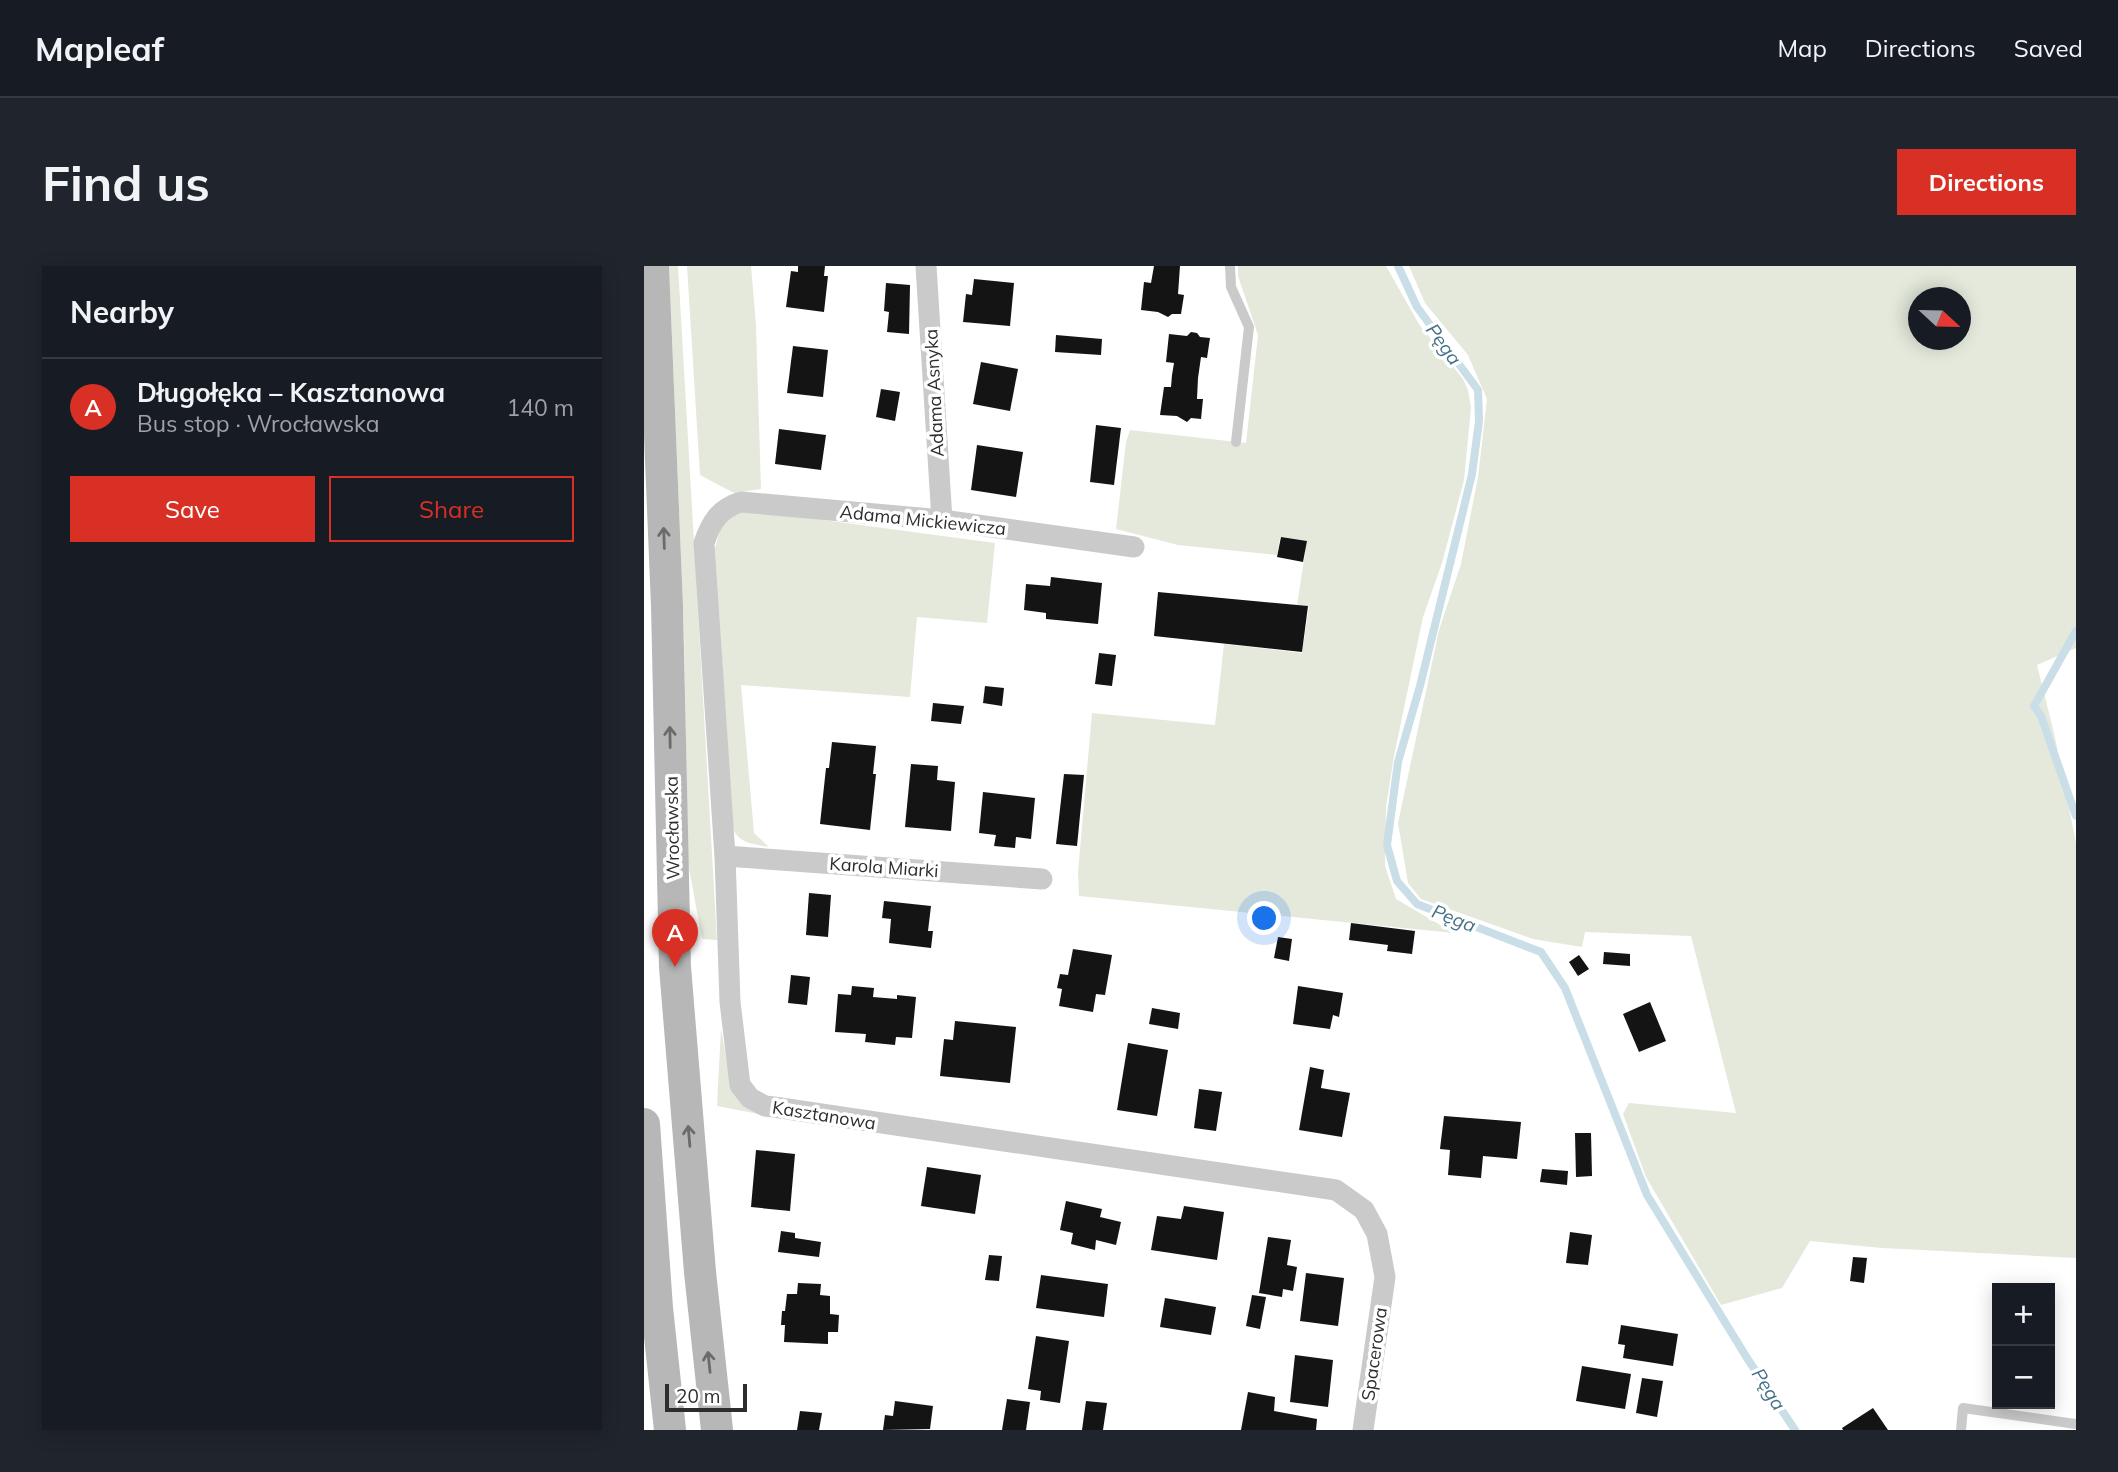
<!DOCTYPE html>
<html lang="en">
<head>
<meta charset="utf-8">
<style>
	:root { --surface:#171b24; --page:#20242c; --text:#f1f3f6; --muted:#9ea1a6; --line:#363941; --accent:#d93025 }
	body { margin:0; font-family:Mulish,sans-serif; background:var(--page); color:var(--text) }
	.controls { position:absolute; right:21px; bottom:21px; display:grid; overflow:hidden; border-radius:0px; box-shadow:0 4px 18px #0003 }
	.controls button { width:63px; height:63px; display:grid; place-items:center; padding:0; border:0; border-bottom:2px solid var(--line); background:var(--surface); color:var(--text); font:35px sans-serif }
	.compass { position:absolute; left:1264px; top:21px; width:63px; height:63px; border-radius:50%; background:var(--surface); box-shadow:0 4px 18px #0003; rotate:112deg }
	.scale { position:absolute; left:21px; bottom:18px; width:82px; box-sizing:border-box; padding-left:7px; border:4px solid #2d2d2d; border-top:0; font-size:19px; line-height:24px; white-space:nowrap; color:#2d2d2d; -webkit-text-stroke:5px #fff; paint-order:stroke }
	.you { position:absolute; left:621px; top:653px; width:24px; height:24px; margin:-18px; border:5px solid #fff; border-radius:50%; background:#1a73e8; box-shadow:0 0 0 10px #1a73e833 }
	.badge { display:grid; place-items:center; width:46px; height:46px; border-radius:50%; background:var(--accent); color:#fff; font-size:23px; font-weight:700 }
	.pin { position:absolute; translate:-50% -58px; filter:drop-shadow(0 2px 4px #0008) }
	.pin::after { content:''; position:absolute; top:37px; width:24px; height:21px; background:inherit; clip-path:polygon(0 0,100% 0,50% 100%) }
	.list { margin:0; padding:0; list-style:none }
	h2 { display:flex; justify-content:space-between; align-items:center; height:91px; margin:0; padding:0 28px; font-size:30px }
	h2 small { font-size:23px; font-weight:400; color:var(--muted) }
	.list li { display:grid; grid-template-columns:46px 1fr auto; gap:21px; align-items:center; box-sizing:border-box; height:98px; padding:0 28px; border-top:2px solid var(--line) }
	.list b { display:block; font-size:26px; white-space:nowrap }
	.list p { margin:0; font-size:23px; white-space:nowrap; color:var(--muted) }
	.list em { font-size:23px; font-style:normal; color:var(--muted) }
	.actions { display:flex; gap:14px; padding:21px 28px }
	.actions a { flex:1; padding:16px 0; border:2px solid var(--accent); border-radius:0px; text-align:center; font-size:24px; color:var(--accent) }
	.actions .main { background:var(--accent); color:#fff }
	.map { position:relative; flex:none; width:1432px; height:1164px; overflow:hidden; border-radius:0px }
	header { display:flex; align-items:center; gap:42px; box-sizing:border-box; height:98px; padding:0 35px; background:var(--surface); border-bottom:2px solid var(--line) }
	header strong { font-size:33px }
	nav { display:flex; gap:38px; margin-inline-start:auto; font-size:24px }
	.intro { display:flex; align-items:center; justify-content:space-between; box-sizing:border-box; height:168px; padding:0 42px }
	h1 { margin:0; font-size:49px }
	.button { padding:18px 32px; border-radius:0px; background:var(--accent); color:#fff; font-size:24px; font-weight:700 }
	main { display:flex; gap:42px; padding:0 42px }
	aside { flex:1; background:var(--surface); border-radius:0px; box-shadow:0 4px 18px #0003 }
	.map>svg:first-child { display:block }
	.green { fill:#e4e9dc; fill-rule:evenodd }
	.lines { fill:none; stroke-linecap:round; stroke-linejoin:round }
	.stream { stroke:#c9dee7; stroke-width:8 }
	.building { fill:#141414 }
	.lane { stroke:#cacaca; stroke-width:10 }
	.street { stroke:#cacaca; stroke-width:21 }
	.secondary { stroke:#b7b7b7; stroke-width:32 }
	.oneway { stroke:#6b6b6b }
	.labels { text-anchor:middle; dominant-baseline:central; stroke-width:7; stroke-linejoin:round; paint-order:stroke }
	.street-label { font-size:18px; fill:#2d2d2d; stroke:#fff }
	.water-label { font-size:19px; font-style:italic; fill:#437187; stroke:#fff }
</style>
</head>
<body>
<header>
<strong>Mapleaf</strong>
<nav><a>Map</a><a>Directions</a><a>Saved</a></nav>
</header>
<div class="intro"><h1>Find us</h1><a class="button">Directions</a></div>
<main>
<aside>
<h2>Nearby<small></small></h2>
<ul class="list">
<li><span class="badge">A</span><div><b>Długołęka – Kasztanowa</b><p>Bus stop · Wrocławska</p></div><em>140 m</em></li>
</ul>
<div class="actions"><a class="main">Save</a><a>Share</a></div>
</aside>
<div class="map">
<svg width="1432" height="1164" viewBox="0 0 1432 1164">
	<rect width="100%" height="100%" fill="#fff"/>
	<g class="green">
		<polygon points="25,0 34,0 73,674 58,673 44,597 40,364"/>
		<polygon points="43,0 107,0 112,59 117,223 90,227 56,209"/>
		<polygon points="594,0 742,0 775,58 819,113 824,124 827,142 820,214 798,297 779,351 750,490 742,541 741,600 752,633 810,667 435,630 434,606 448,447 571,459 580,378 658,387 665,341 653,339 663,275 636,271 633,289 534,279 472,263 482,176 486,164 602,177 614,69 594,10"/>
		<path d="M765,0H1432V382L1393,399L1410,467L1432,577V992L1238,982L1166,975L1138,1022L1077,1039L1002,911L979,848L985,837L1092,847L1047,670L941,666L938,681L889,673L777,633L764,617L754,557L795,364L817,298L834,211L843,133L824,89L781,37ZM1274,32H1316V74H1274Z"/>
		<path d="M104,244L351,277L343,357L273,351L266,431L97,419L110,567L125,581C110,578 96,578 89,563L71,283C77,259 79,252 104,244Z"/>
		<polygon points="77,763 88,824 120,849 73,840"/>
	</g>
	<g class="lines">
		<g class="stream">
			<polyline points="754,0 773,41 834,124 835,155 828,208 776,420 754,496 743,579 753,615 773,638 897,686 921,722 1003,929 1103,1092 1151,1164"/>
			<polyline points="1432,365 1390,440 1397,450 1432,550"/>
		</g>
	</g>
	<g class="building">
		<polygon points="154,0 181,0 180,10 184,10 180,46 142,41 147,5 154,6"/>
		<polygon points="510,0 536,0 534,28 540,29 537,48 528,48 524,51 514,46 497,44 500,16 507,17"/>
		<polygon points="330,13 370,17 366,60 319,56 322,28 328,29"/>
		<polygon points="242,17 266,19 265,68 243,66 245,46 240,45"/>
		<polygon points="547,66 553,67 556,71 566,72 563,92 557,91 554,112 553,133 559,133 557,153 547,152 543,156 533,150 516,149 520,121 527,121 528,109 530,97 522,96 525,68 543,70"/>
		<polygon points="412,69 458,73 457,89 411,86"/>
		<polygon points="149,80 184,84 179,131 143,127"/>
		<polygon points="337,96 374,103 366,145 329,138"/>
		<polygon points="237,123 256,126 251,155 232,151"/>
		<polygon points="452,159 477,162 470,219 446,216"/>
		<polygon points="135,163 182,169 177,204 131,198"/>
		<polygon points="333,179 379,186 372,231 327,224"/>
		<polygon points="637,271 663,275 659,296 633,291"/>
		<polygon points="407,311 458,317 454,358 402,353 402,347 380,344 382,318 406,320"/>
		<polygon points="514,326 664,340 658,386 510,370"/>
		<polygon points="455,387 472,389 468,420 451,418"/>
		<polygon points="341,420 360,422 358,440 339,437"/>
		<polygon points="289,437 320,440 317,458 287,455"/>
		<polygon points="188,476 232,480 229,508 232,508 226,564 176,558 182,502 185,502"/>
		<polygon points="267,498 294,500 293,514 311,516 307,565 261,561"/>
		<polygon points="420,508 440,509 433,580 412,578"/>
		<polygon points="339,526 391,532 387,573 372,571 371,582 350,580 352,569 335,567"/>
		<polygon points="165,627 187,629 184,671 162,669"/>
		<polygon points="240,635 287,640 284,665 289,665 287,682 245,677 247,653 238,652"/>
		<polygon points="707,657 771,665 768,688 743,685 744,679 705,674"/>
		<polygon points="634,671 648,673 645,695 630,692"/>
		<polygon points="429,683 468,689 461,729 452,728 449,746 415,740 418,723 413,722 416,708 424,709"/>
		<polygon points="960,686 986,688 986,700 959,698"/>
		<polygon points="935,689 945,703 934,710 925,696"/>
		<polygon points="147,709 166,711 163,739 144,737"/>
		<polygon points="208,720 230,722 229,731 253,733 253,729 272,731 268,772 252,771 251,779 221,776 222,768 191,766 194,728 207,729"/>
		<polygon points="654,720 699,727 695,751 689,749 686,763 649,758"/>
		<polygon points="1006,736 1022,775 995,786 979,748"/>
		<polygon points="508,742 536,747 534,763 505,758"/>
		<polygon points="311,755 372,761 366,817 296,810 300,773 309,774"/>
		<polygon points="484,777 524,784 513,850 473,844"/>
		<polygon points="666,801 680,804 677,822 706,827 698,871 655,864"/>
		<polygon points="555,823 578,826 572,865 550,862"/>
		<polygon points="800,850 877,856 873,893 839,890 837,912 804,909 806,884 796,883"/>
		<polygon points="931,867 947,867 948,910 932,911"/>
		<polygon points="112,884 151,888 146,945 107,941"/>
		<polygon points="283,901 337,909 331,948 277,940"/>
		<polygon points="898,903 924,905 923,919 896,916"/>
		<polygon points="422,935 458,943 456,951 477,956 472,979 452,974 451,984 427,978 429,967 416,964"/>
		<polygon points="540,940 580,946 573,994 507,984 513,950 537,953"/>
		<polygon points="137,965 151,967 151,972 177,976 175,991 134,986"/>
		<polygon points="926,966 948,969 944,999 922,997"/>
		<polygon points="624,971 647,974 643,999 653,1001 649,1025 639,1023 638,1031 615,1027"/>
		<polygon points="345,989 358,990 355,1015 341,1014"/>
		<polygon points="1209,991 1223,992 1220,1017 1206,1015"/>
		<polygon points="662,1007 700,1012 694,1060 656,1055"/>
		<polygon points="397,1009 464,1018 460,1051 392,1042"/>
		<polygon points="154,1017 177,1018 176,1029 186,1030 186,1048 195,1049 194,1066 184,1066 184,1078 140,1076 141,1059 137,1059 138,1045 141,1045 143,1028 153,1028"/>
		<polygon points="608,1029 622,1031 616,1063 602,1060"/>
		<polygon points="521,1032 572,1041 567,1069 516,1061"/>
		<polygon points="977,1059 1034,1068 1029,1100 979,1092 981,1079 974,1078"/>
		<polygon points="392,1070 425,1075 416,1137 396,1134 397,1125 384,1123"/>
		<polygon points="651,1089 689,1094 684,1141 646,1136"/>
		<polygon points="938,1100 987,1108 981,1143 932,1135"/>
		<polygon points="998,1112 1019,1115 1013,1151 992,1147"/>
		<polygon points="604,1126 631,1131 630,1145 673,1153 672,1164 597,1164"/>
		<polygon points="363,1133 386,1136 382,1164 358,1164"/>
		<polygon points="251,1135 289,1140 286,1163 239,1164 241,1149 249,1150"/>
		<polygon points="442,1135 463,1137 459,1164 438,1164"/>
		<polygon points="1229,1142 1244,1164 1199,1164 1198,1162"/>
		<polygon points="156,1145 178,1147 175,1164 153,1164"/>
	</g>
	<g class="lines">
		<g class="lane">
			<polyline points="586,0 587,21 605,61 592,176"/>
			<polyline points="1317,1164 1319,1142 1432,1158"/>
		</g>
		<g class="street">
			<polyline points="282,0 298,254"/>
			<path d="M490,281L298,254L97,236C76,242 67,256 60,277L81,590L86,736L96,819L106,832L121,840L130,841L692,924L720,944L733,968L741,1011L719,1164"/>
			<polyline points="81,590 398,613"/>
		</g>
		<g class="secondary">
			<polyline points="9,0 23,340 31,701 56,1006 73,1164"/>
			<polyline points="0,858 13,1042 26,1164"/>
		</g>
	</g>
	<defs><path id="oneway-shaft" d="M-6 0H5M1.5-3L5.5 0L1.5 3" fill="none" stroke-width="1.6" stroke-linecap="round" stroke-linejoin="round" transform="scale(1.75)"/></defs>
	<g class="oneway">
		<use href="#oneway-shaft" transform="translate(20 272) rotate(-92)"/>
		<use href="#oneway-shaft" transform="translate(26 471) rotate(-91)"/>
		<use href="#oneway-shaft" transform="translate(45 870) rotate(-95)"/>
		<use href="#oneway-shaft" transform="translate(65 1096) rotate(-96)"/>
	</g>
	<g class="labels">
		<g class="street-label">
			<text transform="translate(290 127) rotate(-93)">Adama Asnyka</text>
			<text transform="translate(279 254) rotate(6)">Adama Mickiewicza</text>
			<text transform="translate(28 562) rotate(-91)">Wrocławska</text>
			<text transform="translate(240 601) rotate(4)">Karola Miarki</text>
			<text transform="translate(180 849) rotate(9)">Kasztanowa</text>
			<text transform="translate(730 1088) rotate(-82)">Spacerowa</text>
		</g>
		<g class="water-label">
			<text transform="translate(800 78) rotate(54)">Pęga</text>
			<text transform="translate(810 652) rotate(21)">Pęga</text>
			<text transform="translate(1125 1123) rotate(58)">Pęga</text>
		</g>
	</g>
</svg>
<div class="controls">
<button>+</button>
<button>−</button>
</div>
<svg class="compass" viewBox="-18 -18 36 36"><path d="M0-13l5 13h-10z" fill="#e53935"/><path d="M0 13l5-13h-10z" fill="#9ea1a6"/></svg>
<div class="scale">20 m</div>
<div class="you"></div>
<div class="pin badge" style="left:31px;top:701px">A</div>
</div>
</main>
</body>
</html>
